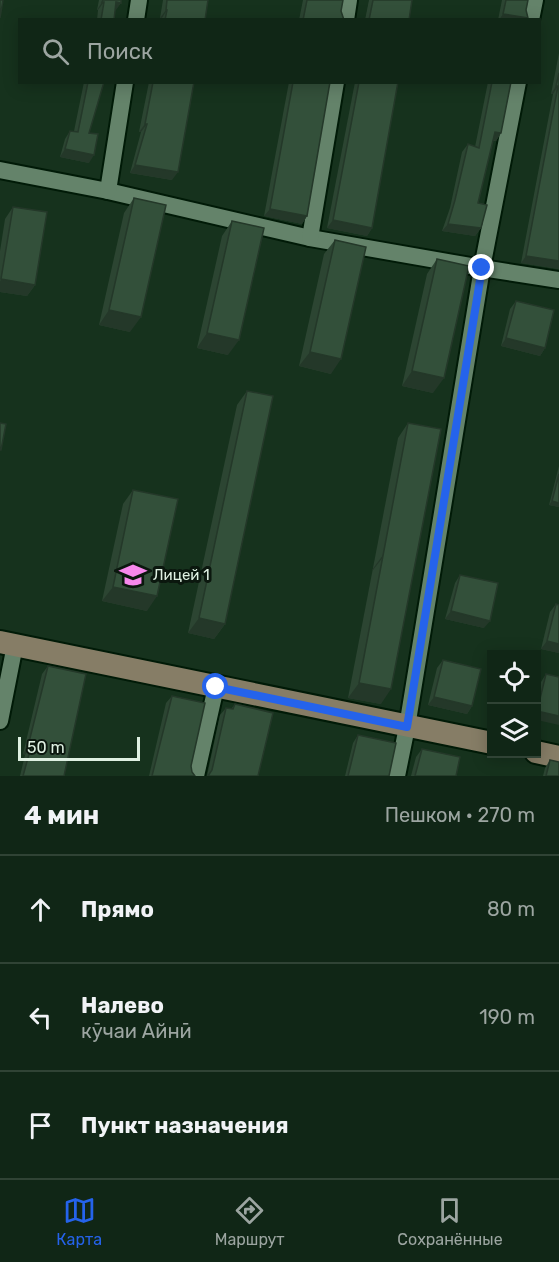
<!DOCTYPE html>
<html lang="ru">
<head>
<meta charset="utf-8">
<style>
	:root { --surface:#102616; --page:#1e3223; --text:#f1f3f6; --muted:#9ca5a1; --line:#304335; --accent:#2563eb }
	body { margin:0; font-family:Rubik,sans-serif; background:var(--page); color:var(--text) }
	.controls { position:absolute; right:18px; bottom:18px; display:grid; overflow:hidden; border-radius:0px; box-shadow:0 3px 15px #0003 }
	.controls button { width:54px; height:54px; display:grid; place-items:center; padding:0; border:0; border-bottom:2px solid var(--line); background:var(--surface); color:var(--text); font:30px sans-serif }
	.scale { position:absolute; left:18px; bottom:15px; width:122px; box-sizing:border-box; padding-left:6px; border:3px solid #dff0e2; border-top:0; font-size:16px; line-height:21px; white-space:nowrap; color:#dff0e2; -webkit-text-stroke:4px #0b170e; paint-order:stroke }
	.stop { position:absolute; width:18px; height:18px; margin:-14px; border:4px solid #2563eb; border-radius:50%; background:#fff }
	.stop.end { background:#2563eb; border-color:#fff; box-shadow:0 2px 6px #0008 }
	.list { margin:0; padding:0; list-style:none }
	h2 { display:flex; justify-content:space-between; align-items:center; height:78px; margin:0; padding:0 24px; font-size:26px }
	h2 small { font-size:20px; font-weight:400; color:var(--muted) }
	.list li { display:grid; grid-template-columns:39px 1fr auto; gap:18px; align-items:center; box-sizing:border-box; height:108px; padding:0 24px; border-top:2px solid var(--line) }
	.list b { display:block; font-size:22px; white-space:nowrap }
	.list p { margin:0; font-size:20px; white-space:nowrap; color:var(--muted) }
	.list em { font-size:20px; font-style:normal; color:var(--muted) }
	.icon { flex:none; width:33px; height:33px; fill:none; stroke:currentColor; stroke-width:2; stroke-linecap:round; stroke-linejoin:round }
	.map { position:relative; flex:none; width:559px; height:776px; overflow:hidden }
	.search { position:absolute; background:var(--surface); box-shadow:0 3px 15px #0003; left:18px; right:18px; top:18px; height:66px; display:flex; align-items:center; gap:15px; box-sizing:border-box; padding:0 21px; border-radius:0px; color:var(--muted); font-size:22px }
	.sheet { height:402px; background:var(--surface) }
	nav { display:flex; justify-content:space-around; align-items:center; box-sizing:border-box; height:84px; border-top:2px solid var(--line); background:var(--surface); font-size:16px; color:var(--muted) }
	nav a { display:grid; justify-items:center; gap:3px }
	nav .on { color:var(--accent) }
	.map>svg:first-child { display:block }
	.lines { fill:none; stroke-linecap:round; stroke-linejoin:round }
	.street-casing { stroke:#001a07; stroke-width:20 }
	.secondary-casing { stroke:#001a07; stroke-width:26 }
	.street { stroke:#64836a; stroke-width:16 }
	.secondary { stroke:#867d66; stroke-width:22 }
	.wall { fill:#2c4532 }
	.shaded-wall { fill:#243829 }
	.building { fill:#33503a; stroke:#243829; stroke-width:1.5 }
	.route { stroke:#2563eb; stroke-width:8 }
	.labels { text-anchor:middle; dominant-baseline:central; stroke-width:6; stroke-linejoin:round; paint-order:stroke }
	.poi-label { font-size:15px; fill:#dff0e2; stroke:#0b170e; text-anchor:start }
</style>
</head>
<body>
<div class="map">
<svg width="559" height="776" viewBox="0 0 559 776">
	<rect width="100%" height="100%" fill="#16321d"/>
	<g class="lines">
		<defs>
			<g id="street">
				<polyline points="136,20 139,0"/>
				<polyline points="346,20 349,0"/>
				<polyline points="531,20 535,0"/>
				<polyline points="0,170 108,191 310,238 482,268 559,280"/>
				<polyline points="108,191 125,82"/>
				<polyline points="310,238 336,82"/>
				<polyline points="0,721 15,645"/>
				<polyline points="196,776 216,687"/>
				<polyline points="397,776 407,727 482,268 518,82"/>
			</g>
			<g id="secondary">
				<polyline points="0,642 492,743"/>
				<polyline points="536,752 559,757"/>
			</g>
		</defs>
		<use href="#street" class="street-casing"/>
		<use href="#secondary" class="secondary-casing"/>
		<use href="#street" class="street"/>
		<use href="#secondary" class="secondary"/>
	</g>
	<g class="wall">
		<polygon points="99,0 121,0 121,3 115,10 114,20 97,20 98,10 97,10"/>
		<polygon points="163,0 208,0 205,20 162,20 162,18 160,18"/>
		<polygon points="303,0 343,0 341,11 344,20 299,20"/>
		<polygon points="369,0 412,0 409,20 365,20"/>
		<polygon points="502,0 528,0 526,10 528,18 527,20 498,20"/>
		<polygon points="559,53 559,269 521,263 553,94 551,94"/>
		<polygon points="84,82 104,82 89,133 89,163 60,157 65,139 70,131 74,131"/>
		<polygon points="149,82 194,82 172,180 130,173 141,132 139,132"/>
		<polygon points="289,82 330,82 307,216 302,224 264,216"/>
		<polygon points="355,82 398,82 372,228 367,236 327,228"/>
		<polygon points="488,82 511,82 501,133 496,141 493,141 478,203 481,228 475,236 442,231 450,208 462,152 468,144 475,147"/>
		<polygon points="134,198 130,332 99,325 124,213"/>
		<polygon points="13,207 35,285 27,296 0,292 0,251 5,219"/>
		<polygon points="232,221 228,355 197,348 222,236"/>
		<polygon points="335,240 331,374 299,366 324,254"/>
		<polygon points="437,259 433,393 402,386 427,274"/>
		<polygon points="516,301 545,348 540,356 501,346 510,309"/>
		<polygon points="247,391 225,624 214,639 188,633 237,405"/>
		<polygon points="408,423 381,704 348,698 398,438"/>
		<polygon points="559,466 559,507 549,505"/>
		<polygon points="133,490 147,611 102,601 123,504"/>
		<polygon points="460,575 484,628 445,619 455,583"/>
		<polygon points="556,604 559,653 541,649 550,612"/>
		<polygon points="443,660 472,706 467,714 428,705 437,668"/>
		<polygon points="48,666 64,776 20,776 25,755 23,754 42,674"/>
		<polygon points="546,674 537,720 537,698 541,682"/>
		<polygon points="172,696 191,766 192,772 195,776 149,776 166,703"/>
		<polygon points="235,704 258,776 207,776 220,715 226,708 231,709"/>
		<polygon points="358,735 389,776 345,776 353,743"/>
		<polygon points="422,749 456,776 411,776 416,757"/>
		<polygon points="550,760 559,776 543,776 545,768"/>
	</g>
	<g class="shaded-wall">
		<polygon points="102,2 104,2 98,10 97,10"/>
		<polygon points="116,2 121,3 116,10 110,10"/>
		<polygon points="166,10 167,10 162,18 160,18"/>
		<polygon points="503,14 528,18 527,20 499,20"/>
		<polygon points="556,86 558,86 553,94 551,94"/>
		<polygon points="145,124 147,124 141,132 139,132"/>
		<polygon points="495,132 501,133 496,141 490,140"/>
		<polygon points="65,149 94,155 89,163 60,157"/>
		<polygon points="135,165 178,172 172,180 130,173"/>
		<polygon points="270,209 307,216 302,224 264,216"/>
		<polygon points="333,220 372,228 367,236 327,228"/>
		<polygon points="448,224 481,228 475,236 442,231"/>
		<polygon points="526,256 559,261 559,269 521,263"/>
		<polygon points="1,279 35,285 27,296 0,292 0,282"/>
		<polygon points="109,310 141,317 130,332 99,325"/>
		<polygon points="207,333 239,340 228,355 197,348"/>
		<polygon points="506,338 545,348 540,356 501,346"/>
		<polygon points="310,352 341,359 331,374 299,366"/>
		<polygon points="412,371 444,378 433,393 402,386"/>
		<polygon points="552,501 559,503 559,507 549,505"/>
		<polygon points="383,555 384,556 373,570 372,570"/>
		<polygon points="113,587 157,596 147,611 102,601"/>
		<polygon points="451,611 490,621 484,628 445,619"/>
		<polygon points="199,618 225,624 214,639 188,633"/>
		<polygon points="547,641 559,644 559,653 541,649"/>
		<polygon points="359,683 391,689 381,704 348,698"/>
		<polygon points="434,697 472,706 467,714 428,705"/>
		<polygon points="537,711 559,716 559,725 537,720"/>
		<polygon points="28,746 31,747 25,755 23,754"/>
	</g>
	<g class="building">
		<polygon points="0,0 3,0 0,18"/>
		<polygon points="103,0 121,0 121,3 116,2 114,20 101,20 104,2 102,2"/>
		<polygon points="167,0 208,0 205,20 165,20 167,10 166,10"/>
		<polygon points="307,0 343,0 341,11 344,20 303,20"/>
		<polygon points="373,0 412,0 409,20 369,20"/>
		<polygon points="506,0 528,0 526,10 528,18 503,14"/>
		<polygon points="559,73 559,261 526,256 558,86 556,86"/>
		<polygon points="88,82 104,82 89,133 98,134 94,155 65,149 70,131 78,132"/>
		<polygon points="153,82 194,82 178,172 135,165 147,124 145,124"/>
		<polygon points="293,82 330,82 307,216 270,209"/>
		<polygon points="359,82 398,82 372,228 333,220"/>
		<polygon points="492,82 511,82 501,133 495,132 478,203 487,205 481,228 448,224 455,200 468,144 479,148"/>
		<polygon points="134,198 166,205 141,317 109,310"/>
		<polygon points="13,207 47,212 35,285 1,279"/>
		<polygon points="232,221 264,228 239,340 207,333"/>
		<polygon points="335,240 366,247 341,359 310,352"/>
		<polygon points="437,259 469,266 444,378 412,371"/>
		<polygon points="516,301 554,310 545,348 506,338"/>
		<polygon points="247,391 273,396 225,624 199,618"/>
		<polygon points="0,423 6,424 1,450 0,450"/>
		<polygon points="408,423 441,429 391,689 359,683"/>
		<polygon points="559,474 559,503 552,501"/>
		<polygon points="133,490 178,499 157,596 113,587"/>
		<polygon points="460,575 498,583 490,621 451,611"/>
		<polygon points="556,604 559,605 559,644 547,641"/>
		<polygon points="443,660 481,669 472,706 434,697"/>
		<polygon points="48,666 86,674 64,776 23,776 31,747 28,746"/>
		<polygon points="546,674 559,677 559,716 537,711"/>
		<polygon points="172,696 205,703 191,766 192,772 195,776 152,776"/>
		<polygon points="235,704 273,713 258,776 208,776 212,770 226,708 233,709"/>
		<polygon points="358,735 396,743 389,776 348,776"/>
		<polygon points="422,749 460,757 456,776 415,776"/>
		<polygon points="550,760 559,762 559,776 546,776"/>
	</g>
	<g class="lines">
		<polyline class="route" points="216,687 407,727 482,268"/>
	</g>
	<defs>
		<symbol id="school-bare" viewBox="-9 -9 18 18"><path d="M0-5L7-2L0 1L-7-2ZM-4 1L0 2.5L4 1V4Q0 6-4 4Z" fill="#f788ec" stroke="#0b170e" stroke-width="2.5" paint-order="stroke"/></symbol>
	</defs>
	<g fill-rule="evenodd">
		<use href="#school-bare" x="114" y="556" width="38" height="38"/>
	</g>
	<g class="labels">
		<g class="poi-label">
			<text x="153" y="575">Лицей 1</text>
		</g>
	</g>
</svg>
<div class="controls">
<button><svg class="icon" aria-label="locate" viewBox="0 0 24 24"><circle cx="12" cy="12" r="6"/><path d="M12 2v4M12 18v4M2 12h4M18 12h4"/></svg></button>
<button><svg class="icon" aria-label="layers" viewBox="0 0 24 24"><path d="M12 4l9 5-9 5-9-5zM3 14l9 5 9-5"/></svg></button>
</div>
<div class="scale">50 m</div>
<div class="stop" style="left:216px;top:687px"></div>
<div class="stop end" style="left:482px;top:268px"></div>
<div class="search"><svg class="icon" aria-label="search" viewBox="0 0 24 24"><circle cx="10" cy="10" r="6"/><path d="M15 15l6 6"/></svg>Поиск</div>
</div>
<section class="sheet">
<h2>4 мин<small>Пешком · 270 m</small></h2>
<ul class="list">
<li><svg class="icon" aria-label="ahead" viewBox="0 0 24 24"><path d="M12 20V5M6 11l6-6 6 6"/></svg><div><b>Прямо</b></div><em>80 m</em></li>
<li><svg class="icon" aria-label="left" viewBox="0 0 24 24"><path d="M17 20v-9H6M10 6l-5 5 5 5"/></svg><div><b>Налево</b><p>кӯчаи Айнӣ</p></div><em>190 m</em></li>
<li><svg class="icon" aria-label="arrive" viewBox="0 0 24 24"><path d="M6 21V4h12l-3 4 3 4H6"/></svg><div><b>Пункт назначения</b></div></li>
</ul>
</section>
<nav>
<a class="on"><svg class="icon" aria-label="map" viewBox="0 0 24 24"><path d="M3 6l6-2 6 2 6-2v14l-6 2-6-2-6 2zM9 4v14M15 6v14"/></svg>Карта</a>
<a><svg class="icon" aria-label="directions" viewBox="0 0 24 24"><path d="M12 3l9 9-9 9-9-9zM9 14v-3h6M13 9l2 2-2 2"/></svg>Маршрут</a>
<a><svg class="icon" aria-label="saved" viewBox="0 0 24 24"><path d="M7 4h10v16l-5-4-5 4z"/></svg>Сохранённые</a>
</nav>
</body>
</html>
